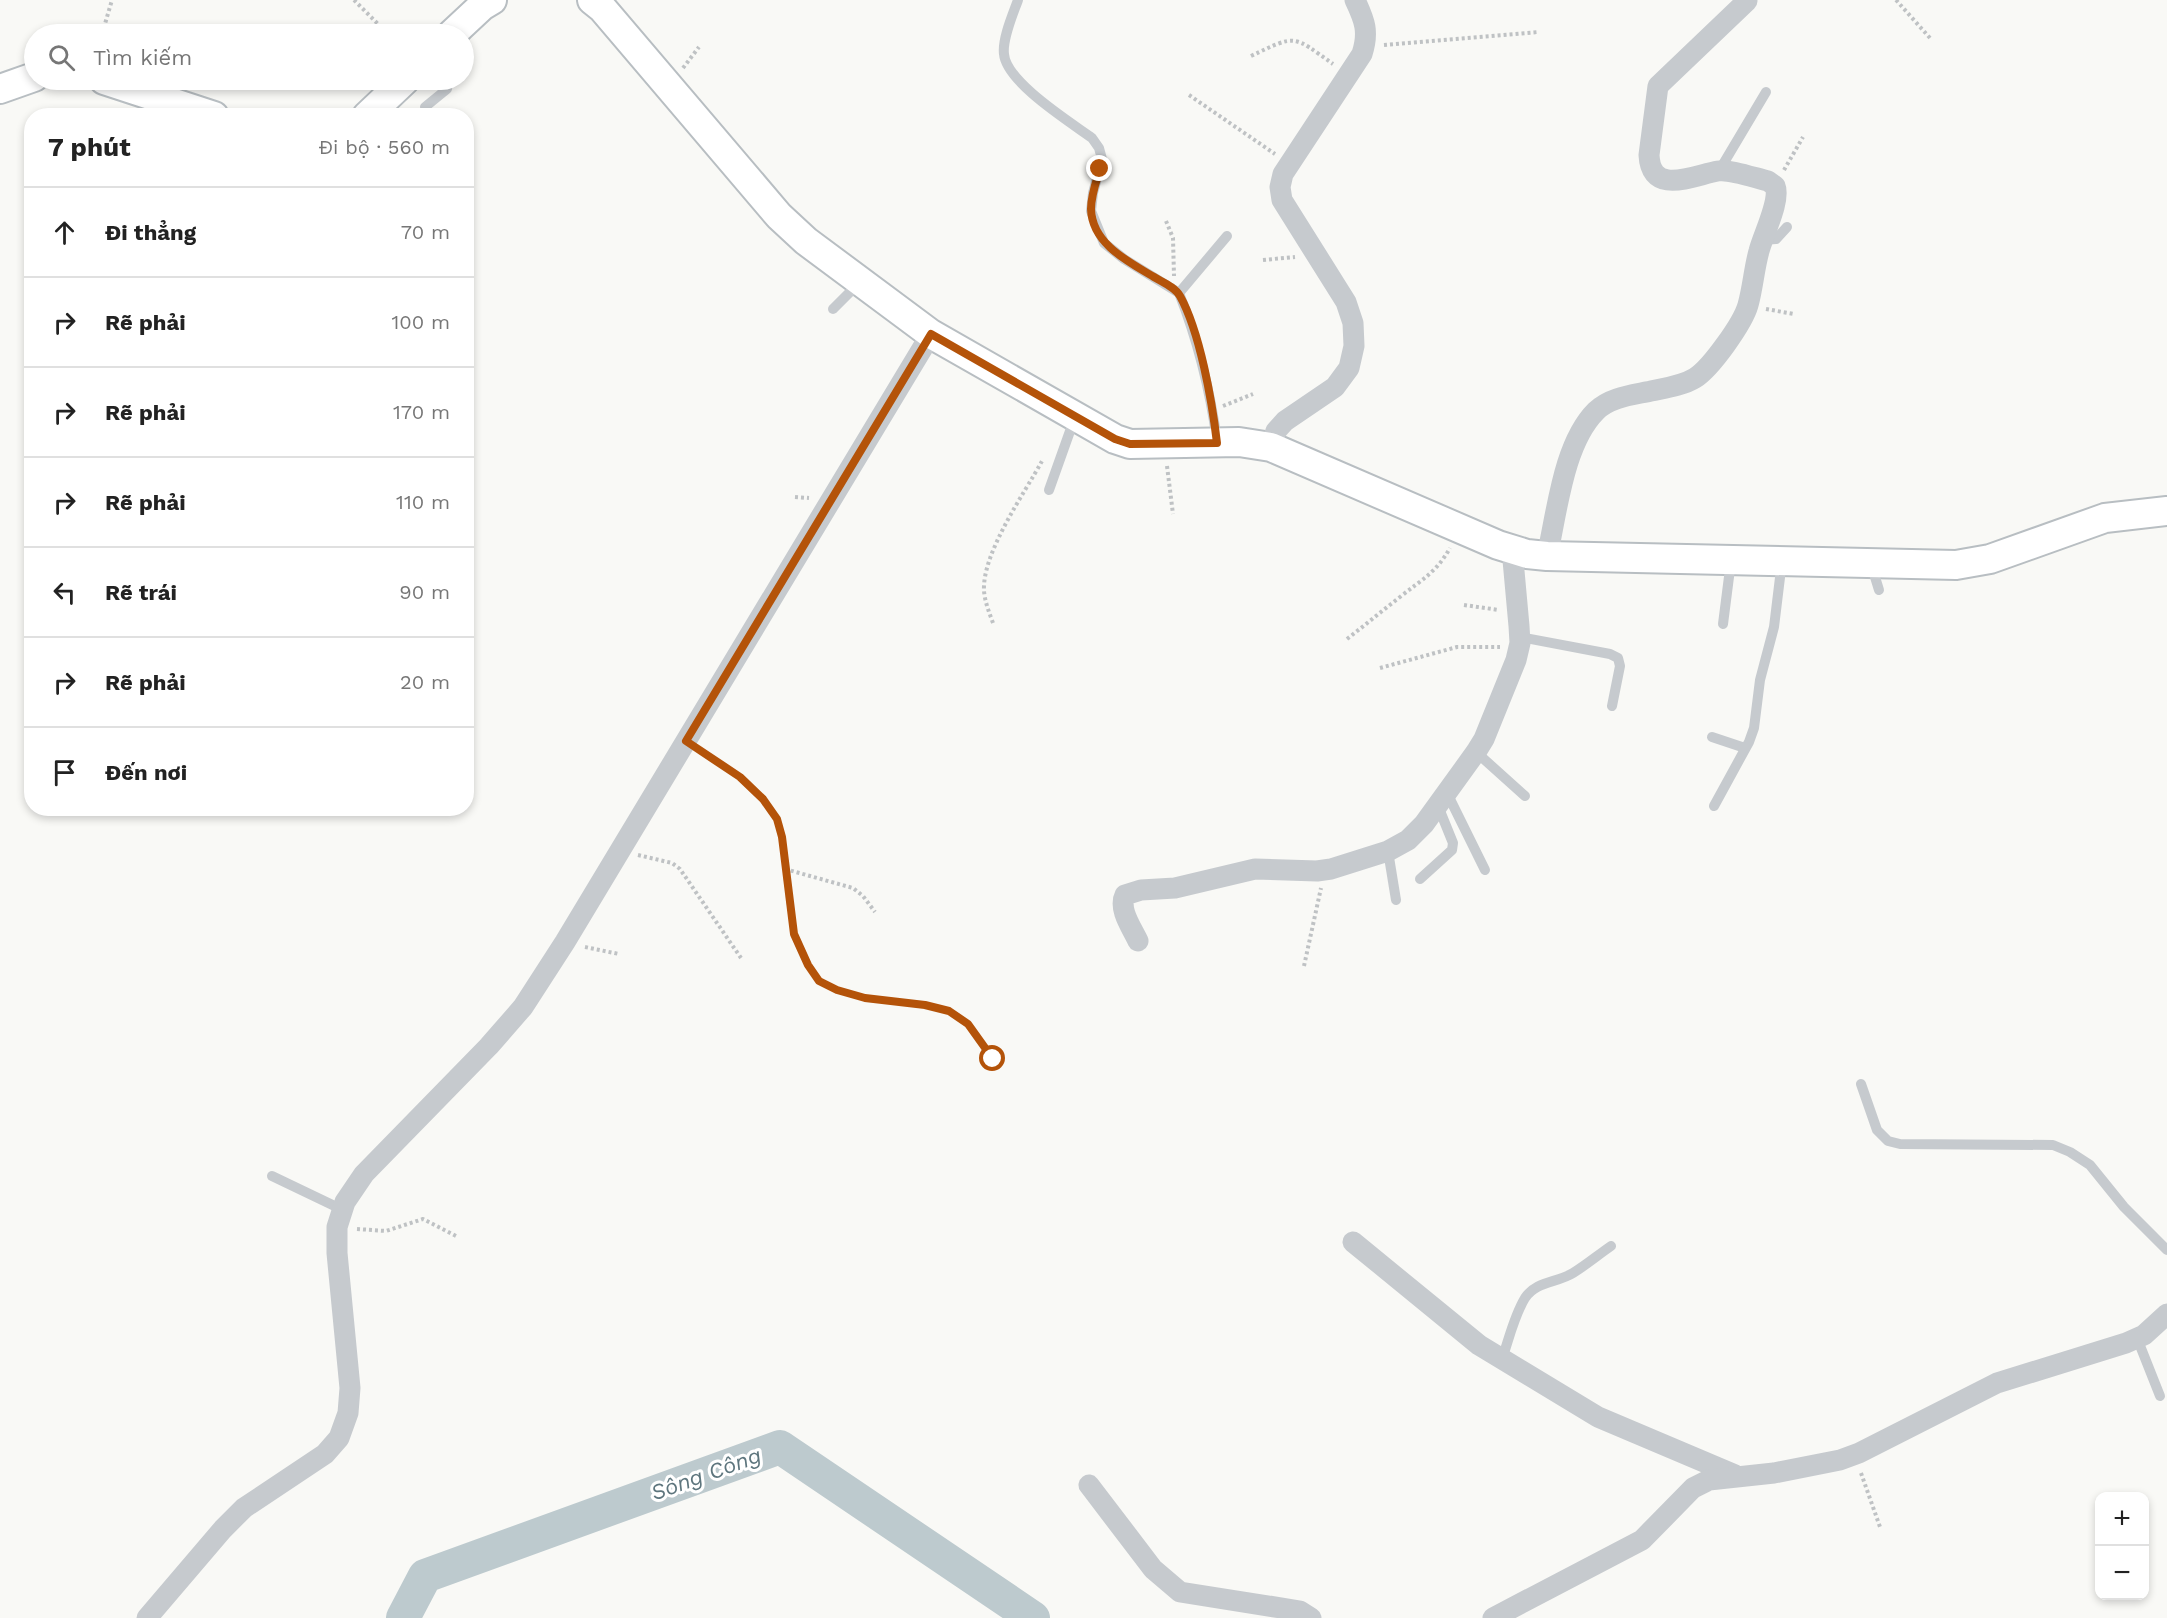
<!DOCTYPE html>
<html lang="vi">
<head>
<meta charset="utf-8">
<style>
	:root { --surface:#fff; --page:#f2f2f2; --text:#222; --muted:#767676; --line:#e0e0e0 }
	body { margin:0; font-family:"Work Sans",sans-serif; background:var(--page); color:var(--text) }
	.controls { position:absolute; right:18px; bottom:18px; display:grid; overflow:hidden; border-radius:12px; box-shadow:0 3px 9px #0003 }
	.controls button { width:54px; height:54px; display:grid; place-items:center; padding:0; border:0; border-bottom:2px solid var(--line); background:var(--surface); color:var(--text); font:30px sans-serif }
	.stop { position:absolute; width:18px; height:18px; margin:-14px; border:4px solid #b45309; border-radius:50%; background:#fff }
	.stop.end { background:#b45309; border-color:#fff; box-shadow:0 2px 6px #0008 }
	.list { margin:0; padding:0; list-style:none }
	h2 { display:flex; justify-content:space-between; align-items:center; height:78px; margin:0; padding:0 24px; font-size:26px }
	h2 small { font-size:20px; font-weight:400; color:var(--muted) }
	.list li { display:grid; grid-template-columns:39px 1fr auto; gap:18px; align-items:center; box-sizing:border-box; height:90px; padding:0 24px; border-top:2px solid var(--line) }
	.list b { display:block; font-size:22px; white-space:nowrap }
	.list em { font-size:20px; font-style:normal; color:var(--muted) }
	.icon { flex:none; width:33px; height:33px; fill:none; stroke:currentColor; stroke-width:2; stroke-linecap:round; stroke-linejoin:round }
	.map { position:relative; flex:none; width:2167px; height:1618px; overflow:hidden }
	.search { position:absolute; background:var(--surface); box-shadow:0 3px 9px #0003; left:24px; top:24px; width:450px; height:66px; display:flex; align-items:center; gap:15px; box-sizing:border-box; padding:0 21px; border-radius:33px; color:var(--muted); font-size:22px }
	.panel { position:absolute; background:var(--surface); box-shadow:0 3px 9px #0003; left:24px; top:108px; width:450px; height:708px; border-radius:24px }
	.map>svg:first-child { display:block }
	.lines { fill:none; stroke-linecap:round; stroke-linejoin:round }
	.river { stroke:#bdcace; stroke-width:34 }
	.secondary-casing { stroke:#b8bec2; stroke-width:32 }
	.path { stroke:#bfc2c4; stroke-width:4; stroke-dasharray:3 3; stroke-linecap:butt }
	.lane { stroke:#c6cace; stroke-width:10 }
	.street { stroke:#c6cace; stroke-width:21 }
	.secondary { stroke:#fff; stroke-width:28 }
	.route { stroke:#b45309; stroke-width:8 }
	.labels { text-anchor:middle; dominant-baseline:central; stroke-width:6; stroke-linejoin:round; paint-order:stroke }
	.water-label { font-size:22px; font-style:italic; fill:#5d757d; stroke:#fff }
</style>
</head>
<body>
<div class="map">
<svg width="2167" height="1618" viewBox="0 0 2167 1618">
	<rect width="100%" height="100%" fill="#f9f9f6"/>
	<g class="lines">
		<polyline class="river" points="403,1618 425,1576 780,1447 1033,1618"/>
		<defs>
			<g id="secondary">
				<polyline points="592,0 602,8 779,216 806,241 931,334 1115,439 1130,444 1239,442 1271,447 1498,545 1527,554 1547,556 1956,565 1990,559 2105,518 2167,511"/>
				<polyline points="452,34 482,6 492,0"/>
				<polyline points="104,80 214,116"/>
				<polyline points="0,89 34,77"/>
				<polyline points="367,116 405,80"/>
			</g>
		</defs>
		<use href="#secondary" class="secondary-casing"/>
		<g class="path">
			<polyline points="354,0 388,34"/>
			<polyline points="1896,0 1930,38"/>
			<polyline points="102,34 112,0"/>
			<polyline points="1384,45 1538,32"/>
			<path d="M1251,56C1297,34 1292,35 1333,64"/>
			<polyline points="683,68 699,47"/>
			<polyline points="1189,95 1275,154"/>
			<polyline points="1784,170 1803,137"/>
			<polyline points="1166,221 1173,238 1174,276"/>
			<polyline points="1263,260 1295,257"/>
			<polyline points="1766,309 1794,314"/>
			<polyline points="1223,406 1253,394"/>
			<polyline points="1167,466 1173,514"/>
			<polyline points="795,497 809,498"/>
			<polyline points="1464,605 1499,610"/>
			<path d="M993,623C989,612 985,602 984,591C982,553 1024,494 1042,461"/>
			<path d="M1347,639C1365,625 1382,611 1400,597C1421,580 1436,573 1450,548"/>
			<polyline points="1380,668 1457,647 1500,647"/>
			<path d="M702,751C730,768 758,788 775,817C783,830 783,847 784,861C788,902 791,944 817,978C838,1006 924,995 956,1014C972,1024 983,1044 993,1059"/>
			<polyline points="638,855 672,863 680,869 741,958"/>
			<polyline points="785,869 853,888 863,896 875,912"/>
			<polyline points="585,947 619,954"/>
			<polyline points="1304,966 1321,888"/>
			<polyline points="357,1229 386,1231 423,1219 458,1237"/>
			<polyline points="1861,1473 1880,1527"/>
		</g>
		<g class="lane">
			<path d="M1018,0C1013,14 1002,39 1004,54C1006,82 1070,122 1092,138L1099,148L1102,159L1093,193L1091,211L1104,243L1124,259L1179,293L1227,236"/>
			<polyline points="425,107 447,89 448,80"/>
			<polyline points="1719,171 1766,92"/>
			<polyline points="1762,240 1776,239 1787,227"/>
			<path d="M1179,293C1198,341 1210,390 1217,441"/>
			<polyline points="833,309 860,282"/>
			<polyline points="1049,490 1075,417"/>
			<polyline points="1871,564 1879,590"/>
			<polyline points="1723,624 1731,561"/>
			<polyline points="1520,637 1610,654 1618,658 1620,666 1612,706"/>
			<polyline points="1712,737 1745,748"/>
			<polyline points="1476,752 1525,796"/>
			<polyline points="1447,793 1485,870"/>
			<polyline points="1714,806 1749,742 1754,728 1760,680 1774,627 1782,561"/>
			<polyline points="1388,851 1396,900"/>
			<polyline points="1420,879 1452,850 1453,843 1438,806"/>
			<polyline points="1861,1084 1877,1130 1888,1141 1900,1144 2053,1145 2070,1152 2090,1165 2124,1207 2167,1250"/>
			<polyline points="272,1176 343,1210"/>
			<polyline points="2137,1338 2160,1396"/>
			<path d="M1502,1359C1509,1339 1514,1316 1525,1298C1536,1281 1557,1283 1573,1273C1586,1265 1598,1255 1611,1246"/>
		</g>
		<g class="street">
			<path d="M1271,447L1276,431L1285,421L1335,387L1349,368L1354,346L1353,323L1346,302L1282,200L1280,187L1283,174L1362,54C1369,32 1365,21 1355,0"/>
			<path d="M1547,556C1557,513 1563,444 1596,411C1610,397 1633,395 1651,391C1665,388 1682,386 1695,378C1711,368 1743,323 1748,305C1753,287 1754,269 1759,251C1763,235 1781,200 1775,186L1768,181C1755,178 1730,169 1718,171C1694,175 1651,197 1649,155L1658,86L1747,1"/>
			<path d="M1138,941C1132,928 1118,909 1125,895L1141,890L1175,888L1255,869L1317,871L1331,869L1388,851L1408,840L1424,824L1476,752L1484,739L1516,660L1520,643L1519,626L1512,549"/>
			<polyline points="1353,1242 1479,1345 1598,1417 1735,1475"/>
			<polyline points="1089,1485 1153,1569 1180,1592 1300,1611 1311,1618"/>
			<polyline points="147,1618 223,1529 244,1508 325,1454 339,1438 348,1413 350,1388 337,1253 337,1227 345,1202 364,1174 489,1046 523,1007 565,942 931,334"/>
			<polyline points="1493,1618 1642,1540 1693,1488 1709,1480 1774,1473 1840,1460 1859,1453 1997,1383 2126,1343 2144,1335 2167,1314"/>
		</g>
		<use href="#secondary" class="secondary"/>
	</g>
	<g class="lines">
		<path class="route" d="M993,1059L968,1024L949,1011L925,1005L865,998L837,990L819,981L808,965L794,934L782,837L777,819L763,799L740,777L686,741L931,334L1115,439L1130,444L1217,443C1212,401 1200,332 1180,296C1175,287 1162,282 1154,277C1129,262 1092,244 1091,209C1091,195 1096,182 1100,169"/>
	</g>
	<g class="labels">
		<g class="water-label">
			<text transform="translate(706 1474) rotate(-20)">Sông Công</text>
		</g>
	</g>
</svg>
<div class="controls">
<button>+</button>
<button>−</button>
</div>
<div class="stop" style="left:993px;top:1059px"></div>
<div class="stop end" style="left:1100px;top:169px"></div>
<div class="search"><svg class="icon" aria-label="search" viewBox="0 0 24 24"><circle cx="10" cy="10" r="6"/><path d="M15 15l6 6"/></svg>Tìm kiếm</div>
<section class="panel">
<h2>7 phút<small>Đi bộ · 560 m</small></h2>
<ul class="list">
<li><svg class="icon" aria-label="ahead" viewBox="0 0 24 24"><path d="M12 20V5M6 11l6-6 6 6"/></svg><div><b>Đi thẳng</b></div><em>70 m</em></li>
<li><svg class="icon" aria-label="right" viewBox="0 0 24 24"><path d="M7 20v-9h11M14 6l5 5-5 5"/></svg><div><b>Rẽ phải</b></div><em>100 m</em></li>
<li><svg class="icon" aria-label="right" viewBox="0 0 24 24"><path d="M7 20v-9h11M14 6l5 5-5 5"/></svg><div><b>Rẽ phải</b></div><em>170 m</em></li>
<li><svg class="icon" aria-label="right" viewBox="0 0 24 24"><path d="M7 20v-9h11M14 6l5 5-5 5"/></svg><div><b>Rẽ phải</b></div><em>110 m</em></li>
<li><svg class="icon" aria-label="left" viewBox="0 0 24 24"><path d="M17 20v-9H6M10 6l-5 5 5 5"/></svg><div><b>Rẽ trái</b></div><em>90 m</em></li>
<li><svg class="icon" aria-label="right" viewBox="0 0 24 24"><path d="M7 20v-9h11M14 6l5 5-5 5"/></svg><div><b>Rẽ phải</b></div><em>20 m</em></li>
<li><svg class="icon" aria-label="arrive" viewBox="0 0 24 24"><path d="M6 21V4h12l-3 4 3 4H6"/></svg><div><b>Đến nơi</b></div></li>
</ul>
</section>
</div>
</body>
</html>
